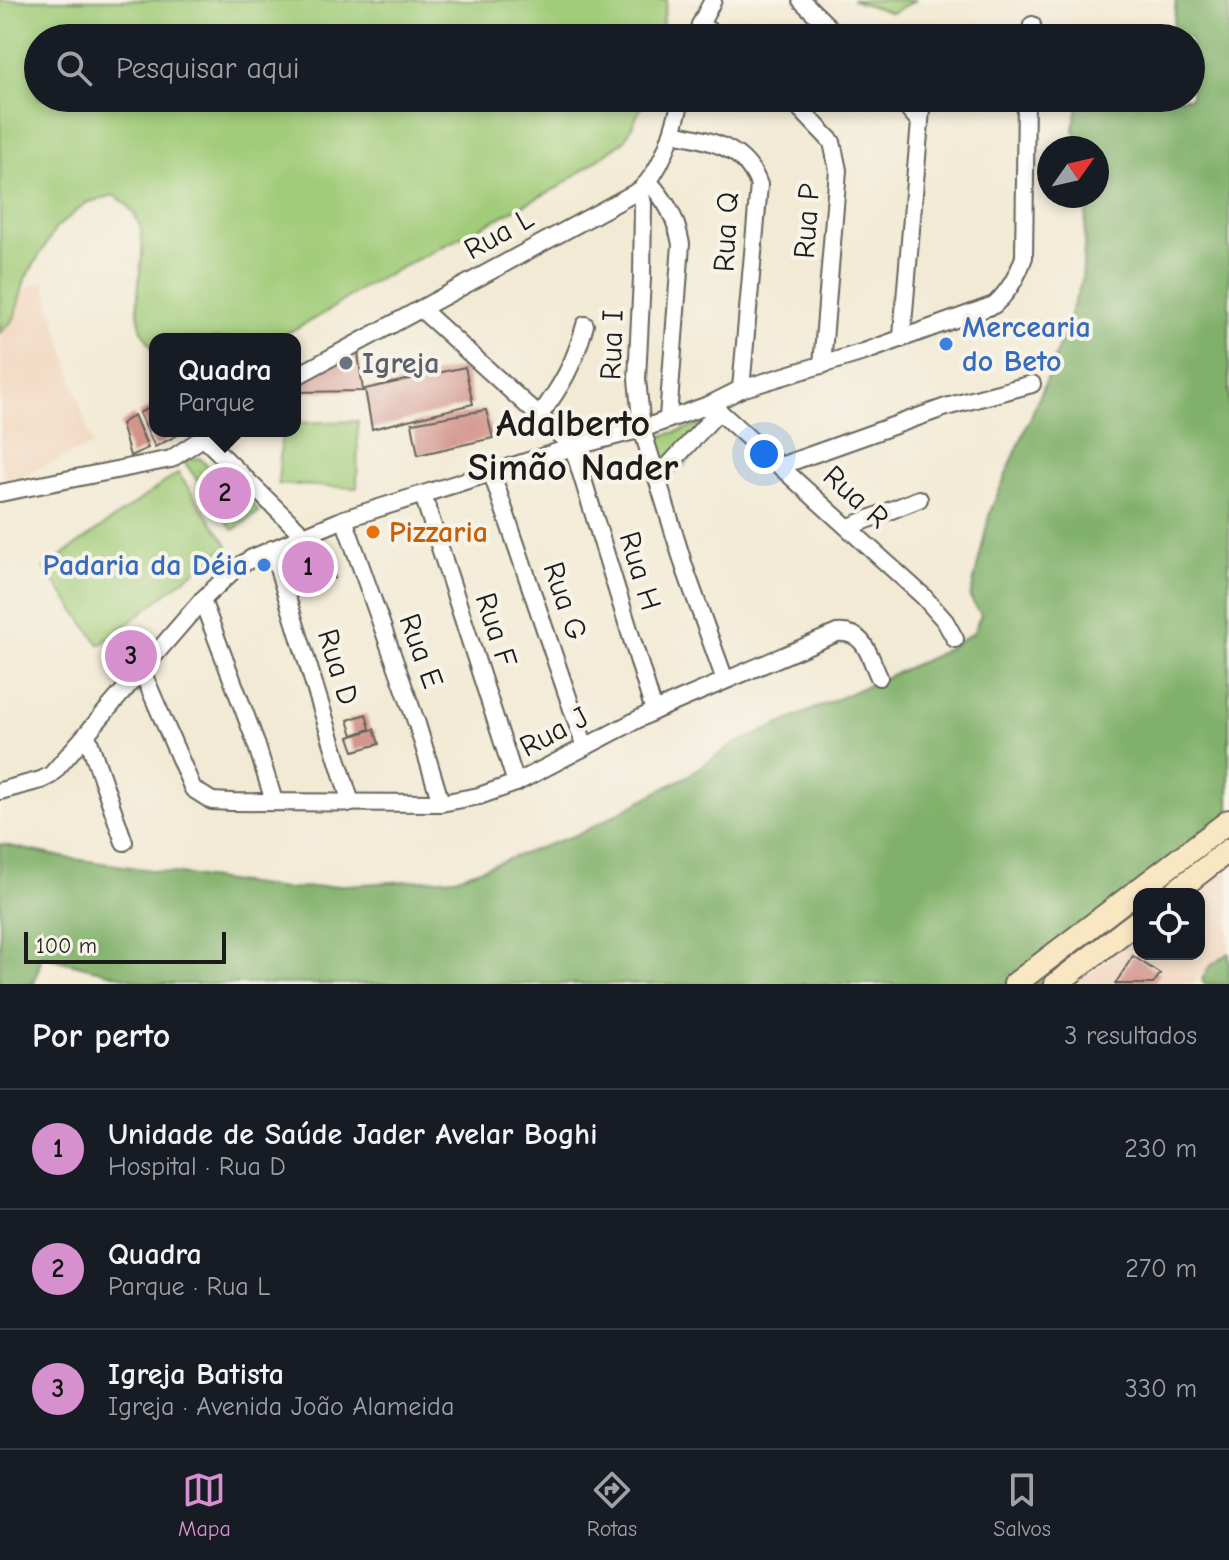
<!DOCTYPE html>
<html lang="pt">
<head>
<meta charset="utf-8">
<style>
	:root { --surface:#171b24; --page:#20242c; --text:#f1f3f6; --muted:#9ea1a6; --line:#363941; --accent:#d690ce }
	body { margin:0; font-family:"Comic Neue",sans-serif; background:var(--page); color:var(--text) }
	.controls { position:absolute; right:24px; bottom:24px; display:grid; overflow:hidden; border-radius:16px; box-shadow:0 4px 12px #0003 }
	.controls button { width:72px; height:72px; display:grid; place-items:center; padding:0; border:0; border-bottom:2px solid var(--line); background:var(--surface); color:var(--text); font:40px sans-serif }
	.compass { position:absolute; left:1037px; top:136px; width:72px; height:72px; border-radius:50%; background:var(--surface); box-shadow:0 4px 12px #0003; rotate:56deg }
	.scale { position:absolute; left:24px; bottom:20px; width:202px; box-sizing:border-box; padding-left:8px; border:4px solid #1c1c1c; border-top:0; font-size:22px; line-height:28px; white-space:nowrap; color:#1c1c1c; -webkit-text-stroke:6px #f7f3e8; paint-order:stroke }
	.you { position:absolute; left:764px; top:454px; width:28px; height:28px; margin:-20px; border:6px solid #fff; border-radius:50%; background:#1a73e8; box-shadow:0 0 0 12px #1a73e833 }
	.badge { display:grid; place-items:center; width:52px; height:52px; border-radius:50%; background:var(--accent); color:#111; font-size:26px; font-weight:700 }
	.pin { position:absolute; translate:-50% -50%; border:4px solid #fff; box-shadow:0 2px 8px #0006 }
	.popup { position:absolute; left:149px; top:333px; width:152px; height:104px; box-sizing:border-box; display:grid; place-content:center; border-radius:16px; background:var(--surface); filter:drop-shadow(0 2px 6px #0005); font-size:26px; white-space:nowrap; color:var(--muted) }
	.popup b { font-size:30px; color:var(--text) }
	.popup::after { content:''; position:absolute; left:50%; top:100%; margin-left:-16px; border:16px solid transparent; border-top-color:var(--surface) }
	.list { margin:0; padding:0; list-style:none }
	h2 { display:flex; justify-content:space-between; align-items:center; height:104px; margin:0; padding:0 32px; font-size:34px }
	h2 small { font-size:26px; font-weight:400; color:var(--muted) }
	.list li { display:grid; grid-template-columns:52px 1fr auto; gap:24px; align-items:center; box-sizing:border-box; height:120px; padding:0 32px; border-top:2px solid var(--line) }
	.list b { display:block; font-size:30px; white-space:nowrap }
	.list p { margin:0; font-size:26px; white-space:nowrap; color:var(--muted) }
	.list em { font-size:26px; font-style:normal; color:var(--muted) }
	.icon { flex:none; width:44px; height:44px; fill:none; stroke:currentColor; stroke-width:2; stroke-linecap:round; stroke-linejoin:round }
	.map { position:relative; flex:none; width:1229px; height:984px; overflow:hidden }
	.search { position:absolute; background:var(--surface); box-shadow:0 4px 12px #0003; left:24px; right:24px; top:24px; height:88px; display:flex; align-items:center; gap:20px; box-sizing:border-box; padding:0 28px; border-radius:44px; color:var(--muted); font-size:30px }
	.sheet { height:464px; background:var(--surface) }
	nav { display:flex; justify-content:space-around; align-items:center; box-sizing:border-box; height:112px; border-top:2px solid var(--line); background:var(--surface); font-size:22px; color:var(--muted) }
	nav a { display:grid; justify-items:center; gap:4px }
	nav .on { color:var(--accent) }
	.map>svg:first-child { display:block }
	.built { fill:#f2d5bd }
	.green { fill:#a1cc79; stroke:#5e744a; stroke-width:2 }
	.forest { fill:#80b069; stroke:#4e6642; stroke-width:2 }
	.building { fill:#d3948c }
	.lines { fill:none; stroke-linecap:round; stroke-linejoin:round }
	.street-casing { stroke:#67645c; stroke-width:20 }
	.secondary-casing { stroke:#67645c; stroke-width:26 }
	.street { stroke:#fff; stroke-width:16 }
	.secondary { stroke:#f9e7c3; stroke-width:22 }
	.shop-dot { fill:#3f7fe0; stroke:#f7f3e8; stroke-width:3 }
	.worship-dot { fill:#6b7280; stroke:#f7f3e8; stroke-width:3 }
	.food-dot { fill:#e8710a; stroke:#f7f3e8; stroke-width:3 }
	.labels { text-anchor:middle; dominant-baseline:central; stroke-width:8; stroke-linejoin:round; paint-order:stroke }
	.street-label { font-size:30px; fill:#1c1c1c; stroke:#f7f3e8 }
	.shop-label { font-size:30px; font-weight:bold; fill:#366cbe; stroke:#f7f3e8; text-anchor:start }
	.worship-label { font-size:30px; font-weight:bold; fill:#5b616d; stroke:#f7f3e8; text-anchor:start }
	.food-label { font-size:30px; font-weight:bold; fill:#c56008; stroke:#f7f3e8; text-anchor:start }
	.district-label { font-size:38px; font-weight:bold; fill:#1c1c1c; stroke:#f7f3e8 }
</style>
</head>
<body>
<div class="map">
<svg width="1229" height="984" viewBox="0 0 1229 984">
	<rect width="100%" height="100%" fill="#f7f3e8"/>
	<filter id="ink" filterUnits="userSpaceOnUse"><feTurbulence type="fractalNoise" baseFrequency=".0125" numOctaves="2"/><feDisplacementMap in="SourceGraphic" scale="16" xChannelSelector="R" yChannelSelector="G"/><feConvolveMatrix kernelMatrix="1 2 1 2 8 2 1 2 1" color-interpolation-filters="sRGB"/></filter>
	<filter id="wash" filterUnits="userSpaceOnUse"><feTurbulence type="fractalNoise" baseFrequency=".006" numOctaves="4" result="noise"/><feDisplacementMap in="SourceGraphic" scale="32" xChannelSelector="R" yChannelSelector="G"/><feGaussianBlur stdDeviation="1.8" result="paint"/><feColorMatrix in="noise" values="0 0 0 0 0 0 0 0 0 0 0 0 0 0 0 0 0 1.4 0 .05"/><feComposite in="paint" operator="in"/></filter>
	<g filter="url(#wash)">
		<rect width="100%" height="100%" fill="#f2ead4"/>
		<g class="built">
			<polygon points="44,282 92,445 7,482 0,458 0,298"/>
			<polygon points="1229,866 1229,949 1195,980 1196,984 1075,984 1139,935 1139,954 1199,954 1199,894 1193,894"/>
		</g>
		<g class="green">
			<path d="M0,0H667L660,38H38V98H646L625,140L559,187L363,287L325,313L276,339H155V353C151,346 145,338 142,330C125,281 168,228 114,195L86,203L56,228L25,279L14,319L0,333Z"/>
			<polygon points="852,0 916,0 892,13"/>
			<polygon points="358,421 357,488 278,484 282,431 295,431 295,423"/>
			<path d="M706,423C704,448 685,467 665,480L653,447L655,438Z"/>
			<polygon points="200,458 213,473 224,467 259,512 233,530 183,460"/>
			<polygon points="178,473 228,545 100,645 44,568"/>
		</g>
		<g class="forest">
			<polygon points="1176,0 1229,0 1229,849 1169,894 1139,894 1139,917 1053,984 151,984 42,956 34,984 0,984 0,844 67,858 284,889 455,878 581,833 687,776 733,745 934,656 973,633 981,615 970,598 990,512 1047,379 1082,280 1087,196 1097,196 1097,148 1082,148 1073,128 1080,98 1191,98 1191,38 1172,38"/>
			<polygon points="1229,953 1229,984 1204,984 1202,979 1209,967"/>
		</g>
		<g id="blocks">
			<g class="building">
				<polygon points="358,352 363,391 295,392 295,381"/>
				<polygon points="465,367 473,404 372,429 365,389"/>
				<polygon points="155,405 155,431 175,431 178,435 155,447 139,413"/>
				<polygon points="486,410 493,438 418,455 412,423"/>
				<polygon points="134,415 148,448 130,456 121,424"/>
				<polygon points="328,554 335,578 296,590 288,566"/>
				<polygon points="366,714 370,729 353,735 348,720"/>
				<polygon points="374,729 379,744 354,751 349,737"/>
				<polygon points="1133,956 1160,974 1153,984 1115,984"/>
			</g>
		</g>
	</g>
	<g filter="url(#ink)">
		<use href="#blocks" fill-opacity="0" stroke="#67645c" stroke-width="2"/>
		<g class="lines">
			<defs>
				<g id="street">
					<polyline points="801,0 840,38"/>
					<polyline points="700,25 721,38"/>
					<polyline points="697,38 700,25 713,0"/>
					<polyline points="1030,38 1032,25"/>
					<polyline points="790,98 832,142 838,170 822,365"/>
					<polyline points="899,98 920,122"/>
					<path d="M672,133C708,140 745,146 759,185L741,389"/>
					<path d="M649,182C667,202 676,218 681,244L668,418"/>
					<polyline points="640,190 643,204 642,278 637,379 642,429 685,569 725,680"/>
					<polyline points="421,309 573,447 654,711"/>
					<polyline points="902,336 922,98"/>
					<path d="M295,377L640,190C665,167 673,129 682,98"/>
					<polyline points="711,404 923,596 945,621 955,639"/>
					<path d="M539,416C562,386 575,362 585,325"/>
					<polyline points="204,438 303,535"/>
					<polyline points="780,466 946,407 1032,384"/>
					<polyline points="492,474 585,747"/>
					<polyline points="657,478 718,412"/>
					<polyline points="0,493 171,459 213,431"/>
					<polyline points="423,495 516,783"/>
					<polyline points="344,519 417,724 441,803"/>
					<polyline points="849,527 919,499"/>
					<polyline points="272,549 351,803"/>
					<polyline points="202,600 255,740 274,801"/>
					<path d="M142,671L193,789L212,801L232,802L441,803L479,796L516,783L654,711L837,633C865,630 869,656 879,677"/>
					<polyline points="87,735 124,842"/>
					<path d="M0,791L41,780L51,775L202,600L235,569L252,558L344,519L573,447L642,429L711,404L741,389L864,352L994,305C1009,292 1018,275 1024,257L1026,98"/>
				</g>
				<g id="secondary">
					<polyline points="1172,894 1229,850"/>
					<polyline points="1015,984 1229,821"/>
					<polyline points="1056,984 1139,920"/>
				</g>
			</defs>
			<use href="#street" class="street-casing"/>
			<use href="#secondary" class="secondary-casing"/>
			<use href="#street" class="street"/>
			<use href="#secondary" class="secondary"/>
		</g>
	</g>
	<g class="shop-dot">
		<circle cx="946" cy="344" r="8"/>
		<circle cx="264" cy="565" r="8"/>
	</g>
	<circle class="worship-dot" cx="346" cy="363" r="8"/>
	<circle class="food-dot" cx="373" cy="532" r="8"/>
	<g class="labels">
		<g class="street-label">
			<text transform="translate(807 221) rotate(-86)">Rua P</text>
			<text transform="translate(726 232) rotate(-87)">Rua Q</text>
			<text transform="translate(499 234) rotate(-29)">Rua L</text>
			<text transform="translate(612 345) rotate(-88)">Rua I</text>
			<text transform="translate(856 497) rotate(42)">Rua R</text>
			<text transform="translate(640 571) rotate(73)">Rua H</text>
			<text transform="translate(565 601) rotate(71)">Rua G</text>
			<text transform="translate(496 630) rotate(72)">Rua F</text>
			<text transform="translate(421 651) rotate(70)">Rua E</text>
			<text transform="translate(338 667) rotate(73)">Rua D</text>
			<text transform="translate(554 732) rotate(-28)">Rua J</text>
		</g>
		<g class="shop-label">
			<text x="962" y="327">Mercearia<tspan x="962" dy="34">do Beto</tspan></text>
			<text x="248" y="565" text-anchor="end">Padaria da Déia</text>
		</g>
		<g class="worship-label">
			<text x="362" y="363">Igreja</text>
		</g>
		<g class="food-label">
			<text x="389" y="532">Pizzaria</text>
		</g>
		<g class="district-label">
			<text x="573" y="424">Adalberto<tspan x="573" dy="44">Simão Nader</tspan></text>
		</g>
	</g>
</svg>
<div class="controls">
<button><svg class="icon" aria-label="locate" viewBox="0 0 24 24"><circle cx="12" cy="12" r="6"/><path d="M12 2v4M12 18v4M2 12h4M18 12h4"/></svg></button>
</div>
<svg class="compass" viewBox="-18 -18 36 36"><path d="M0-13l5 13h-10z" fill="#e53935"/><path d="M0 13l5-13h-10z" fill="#9ea1a6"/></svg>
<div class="scale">100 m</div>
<div class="you"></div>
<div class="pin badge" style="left:308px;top:567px">1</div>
<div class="pin badge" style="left:225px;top:493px">2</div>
<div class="popup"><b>Quadra</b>Parque</div>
<div class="pin badge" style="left:131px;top:656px">3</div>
<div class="search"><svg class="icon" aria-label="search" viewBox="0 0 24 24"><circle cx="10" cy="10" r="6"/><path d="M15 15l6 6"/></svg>Pesquisar aqui</div>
</div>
<section class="sheet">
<h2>Por perto<small>3 resultados</small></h2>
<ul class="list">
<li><span class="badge">1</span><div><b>Unidade de Saúde Jader Avelar Boghi</b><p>Hospital · Rua D</p></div><em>230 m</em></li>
<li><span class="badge">2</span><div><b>Quadra</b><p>Parque · Rua L</p></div><em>270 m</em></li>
<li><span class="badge">3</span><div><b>Igreja Batista</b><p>Igreja · Avenida João Alameida</p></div><em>330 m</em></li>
</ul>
</section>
<nav>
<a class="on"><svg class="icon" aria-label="map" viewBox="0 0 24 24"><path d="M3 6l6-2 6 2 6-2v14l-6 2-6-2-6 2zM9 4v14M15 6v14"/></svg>Mapa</a>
<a><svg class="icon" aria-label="directions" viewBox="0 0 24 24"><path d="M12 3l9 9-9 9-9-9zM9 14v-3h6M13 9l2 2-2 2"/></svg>Rotas</a>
<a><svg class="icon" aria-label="saved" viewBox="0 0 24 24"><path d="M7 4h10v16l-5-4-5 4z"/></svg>Salvos</a>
</nav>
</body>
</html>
